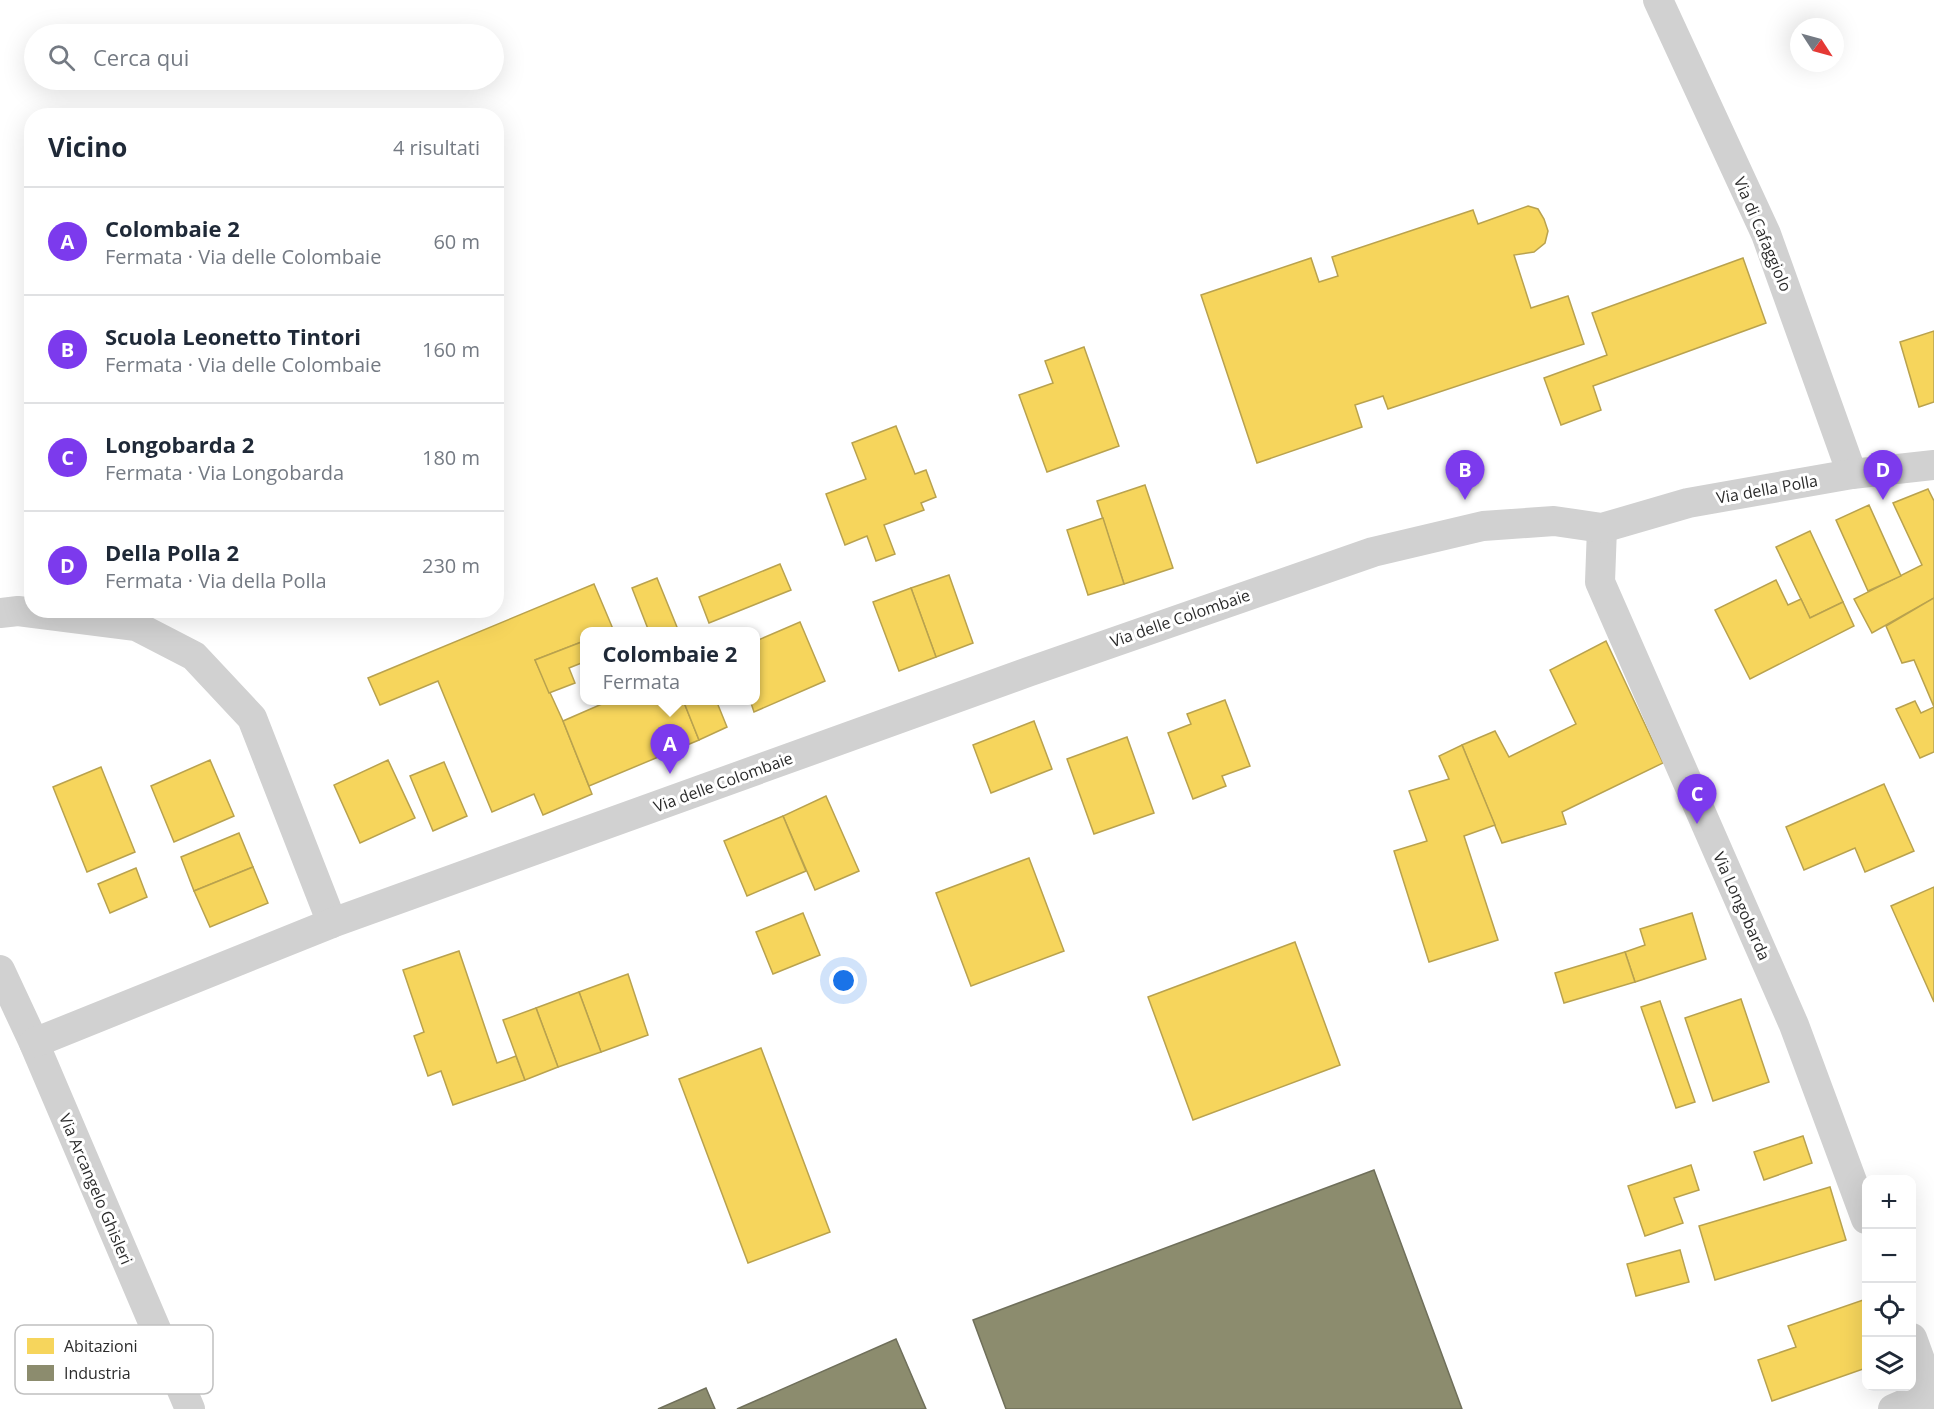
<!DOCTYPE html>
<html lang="it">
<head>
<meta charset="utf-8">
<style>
	:root { --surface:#fff; --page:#f2f2f3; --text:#1f2937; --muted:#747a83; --line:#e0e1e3; --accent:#7c3aed }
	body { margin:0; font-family:"Open Sans",sans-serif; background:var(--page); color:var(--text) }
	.controls { position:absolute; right:18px; bottom:18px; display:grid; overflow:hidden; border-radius:12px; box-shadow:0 6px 24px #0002 }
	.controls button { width:54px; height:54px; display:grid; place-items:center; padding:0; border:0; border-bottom:2px solid var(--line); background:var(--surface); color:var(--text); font:30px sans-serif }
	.compass { position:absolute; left:1790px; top:18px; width:54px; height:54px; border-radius:50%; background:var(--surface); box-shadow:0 6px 24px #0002; rotate:126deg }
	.you { position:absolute; left:844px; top:981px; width:21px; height:21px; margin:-15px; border:4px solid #fff; border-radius:50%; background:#1a73e8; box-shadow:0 0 0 9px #1a73e833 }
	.badge { display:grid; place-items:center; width:39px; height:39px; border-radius:50%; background:var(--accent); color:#fff; font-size:20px; font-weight:700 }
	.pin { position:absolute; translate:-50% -50px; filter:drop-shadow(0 2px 3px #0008) }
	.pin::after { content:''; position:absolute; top:32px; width:21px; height:18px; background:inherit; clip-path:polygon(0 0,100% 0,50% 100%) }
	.popup { position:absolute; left:580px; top:627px; width:180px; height:78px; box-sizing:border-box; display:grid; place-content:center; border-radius:12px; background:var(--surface); filter:drop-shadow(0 2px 4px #0005); font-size:20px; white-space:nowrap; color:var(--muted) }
	.popup b { font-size:22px; color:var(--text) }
	.popup::after { content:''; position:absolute; left:50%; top:100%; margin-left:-12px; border:12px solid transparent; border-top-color:var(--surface) }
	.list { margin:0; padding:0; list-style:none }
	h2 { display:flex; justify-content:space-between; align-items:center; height:78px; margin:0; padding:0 24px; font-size:26px }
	h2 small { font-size:20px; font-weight:400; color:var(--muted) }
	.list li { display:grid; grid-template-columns:39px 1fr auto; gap:18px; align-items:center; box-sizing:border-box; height:108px; padding:0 24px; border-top:2px solid var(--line) }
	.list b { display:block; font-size:22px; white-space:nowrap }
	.list p { margin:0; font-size:20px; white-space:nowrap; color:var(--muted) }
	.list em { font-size:20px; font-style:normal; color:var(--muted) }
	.icon { flex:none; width:33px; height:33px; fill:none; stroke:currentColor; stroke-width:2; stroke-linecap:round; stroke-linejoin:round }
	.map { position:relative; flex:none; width:1934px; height:1409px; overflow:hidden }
	.search { position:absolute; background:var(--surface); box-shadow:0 6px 24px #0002; left:24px; top:24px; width:480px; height:66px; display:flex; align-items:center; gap:15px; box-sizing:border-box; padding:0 21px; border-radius:33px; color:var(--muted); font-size:22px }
	.panel { position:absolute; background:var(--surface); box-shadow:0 6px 24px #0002; left:24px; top:108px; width:480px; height:510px; border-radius:24px }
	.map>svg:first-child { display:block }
	.homes { fill:#f6d55c; stroke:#b9a24e; stroke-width:1.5 }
	.industry { fill:#8c8c6e; stroke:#6f6f5a; stroke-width:1.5 }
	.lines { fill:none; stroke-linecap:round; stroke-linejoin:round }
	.minor { stroke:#d1d1d1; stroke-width:30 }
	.labels { text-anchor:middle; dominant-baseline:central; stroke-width:6; stroke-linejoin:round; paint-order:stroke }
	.street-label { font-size:16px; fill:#2c2c2c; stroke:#fff }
	.key { fill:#fff; stroke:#c0c0c0; stroke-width:1.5 }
	.key-label { font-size:16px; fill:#2c2c2c }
</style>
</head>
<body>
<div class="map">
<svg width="1934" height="1409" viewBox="0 0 1934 1409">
	<rect width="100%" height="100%" fill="#fff"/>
	<g class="homes">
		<polygon points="1528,206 1538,209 1544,219 1548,231 1545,243 1534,252 1514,255 1531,308 1568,296 1584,344 1388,409 1383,396 1355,405 1362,427 1257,463 1201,295 1311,258 1319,282 1338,276 1332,257 1473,210 1478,224"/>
		<polygon points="1743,258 1766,323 1593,386 1601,410 1561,425 1544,378 1607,355 1592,313"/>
		<polygon points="1934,331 1934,402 1919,407 1900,342"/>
		<polygon points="1084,347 1119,446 1047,472 1019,395 1053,383 1045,361"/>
		<polygon points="896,426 915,474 926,470 936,497 921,503 924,510 884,525 895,554 876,561 867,536 845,545 826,494 866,479 852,443"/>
		<polygon points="1145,485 1173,568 1124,584 1097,501"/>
		<polygon points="1928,489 1934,501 1934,598 1872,633 1854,599 1922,565 1893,503"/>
		<polygon points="1869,505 1901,576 1868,591 1836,520"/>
		<polygon points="1103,518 1124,584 1088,595 1067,530"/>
		<polygon points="1810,531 1843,602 1810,618 1776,547"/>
		<polygon points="780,564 791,590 709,623 699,597"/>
		<polygon points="949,575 973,643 936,657 911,588"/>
		<polygon points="657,578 679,632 643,632 648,629 632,588"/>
		<polygon points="1776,580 1788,605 1801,599 1810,618 1843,602 1854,626 1750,679 1715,610"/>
		<polygon points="594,584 613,629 606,632 584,632 584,641 535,660 563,721 592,794 543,815 534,794 492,812 438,681 380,705 368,678"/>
		<polygon points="911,588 936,657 899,671 873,602"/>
		<polygon points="1934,598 1934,707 1914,660 1902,663 1886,626"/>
		<polygon points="800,622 825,681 754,712 750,700 756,700 756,641"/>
		<polygon points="584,641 584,662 569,668 575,683 549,693 535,660"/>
		<polygon points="1606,641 1663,763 1562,812 1566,824 1502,843 1462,745 1495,731 1509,757 1576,724 1550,670"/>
		<polygon points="611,700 683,700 699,740 589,786 563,721"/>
		<polygon points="683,700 716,700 727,727 699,740"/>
		<polygon points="1225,700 1250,766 1222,776 1226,786 1193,799 1168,733 1191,724 1187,714"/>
		<polygon points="1915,701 1921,713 1934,707 1934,752 1920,758 1896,709"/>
		<polygon points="1034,721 1052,769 991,793 973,745"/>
		<polygon points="1127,737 1154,813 1094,834 1067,759"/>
		<polygon points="1462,745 1495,825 1464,836 1498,940 1429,962 1394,851 1427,841 1409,791 1449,779 1439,756"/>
		<polygon points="210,760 234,816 174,842 151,786"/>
		<polygon points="388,760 415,818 360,843 334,785"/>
		<polygon points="444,762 467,816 433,831 410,776"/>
		<polygon points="101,767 135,852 87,872 53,787"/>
		<polygon points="1884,784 1914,851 1865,872 1855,848 1804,870 1786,827"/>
		<polygon points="826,796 859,871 815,890 783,816"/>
		<polygon points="783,816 806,871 747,896 724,841"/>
		<polygon points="239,833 253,867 194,891 181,857"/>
		<polygon points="1029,858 1064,951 971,986 936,893"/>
		<polygon points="253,867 268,903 210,927 194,891"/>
		<polygon points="136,868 147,897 110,913 98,884"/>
		<polygon points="1934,887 1934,1002 1891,906"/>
		<polygon points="803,913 820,955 773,974 756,932"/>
		<polygon points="1692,913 1706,959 1635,982 1625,952 1645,945 1640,929"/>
		<polygon points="1295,942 1340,1065 1193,1120 1148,997"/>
		<polygon points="459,951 497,1063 516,1056 525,1080 453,1105 441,1071 428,1076 414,1036 424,1032 403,970"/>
		<polygon points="1625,952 1635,982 1564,1003 1555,973"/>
		<polygon points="628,974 648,1035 601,1052 579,992"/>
		<polygon points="579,992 601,1052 558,1067 536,1008"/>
		<polygon points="1741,999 1769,1082 1713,1101 1685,1018"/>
		<polygon points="1660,1001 1695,1102 1676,1108 1641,1007"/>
		<polygon points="536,1008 558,1067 525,1080 503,1020"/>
		<polygon points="761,1048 830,1232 748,1263 679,1079"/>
		<polygon points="1803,1136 1812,1163 1764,1180 1754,1152"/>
		<polygon points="1691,1165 1699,1190 1674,1198 1683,1223 1645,1236 1628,1186"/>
		<polygon points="1830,1187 1846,1240 1715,1280 1699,1226"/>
		<polygon points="1680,1250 1689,1282 1636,1296 1627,1264"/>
		<polygon points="1866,1299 1866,1368 1772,1401 1758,1360 1796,1347 1788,1326"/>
	</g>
	<g class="industry">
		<polygon points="1374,1170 1462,1409 1006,1409 973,1320"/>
		<polygon points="896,1339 926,1409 737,1409"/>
		<polygon points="706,1388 715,1409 658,1409"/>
	</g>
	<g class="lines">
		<g class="minor">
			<polyline points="1658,0 1766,234 1852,474"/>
			<polyline points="1602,528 1600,582 1794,1025 1866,1219"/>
			<polyline points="0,613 18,611 136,626 194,656 252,718 332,923"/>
			<polyline points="0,970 34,1043 190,1409"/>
			<polyline points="34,1043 332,923 1028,672 1373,552 1483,526 1554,521 1602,528 1688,503 1852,474 1934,465"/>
			<polyline points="1912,1338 1934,1398"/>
			<polyline points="1893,1409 1932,1392"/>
		</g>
	</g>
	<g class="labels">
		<g class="street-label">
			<text transform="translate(1763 234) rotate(67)">Via di Cafaggiolo</text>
			<text transform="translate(1767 489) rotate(-10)">Via della Polla</text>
			<text transform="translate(1180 618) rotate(-19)">Via delle Colombaie</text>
			<text transform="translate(723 782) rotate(-20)">Via delle Colombaie</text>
			<text transform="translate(1742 906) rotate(66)">Via Longobarda</text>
			<text transform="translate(96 1189) rotate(67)">Via Arcangelo Ghisleri</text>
		</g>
	</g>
	<rect x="15" y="1325" width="198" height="69" rx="9" class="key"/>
	<rect x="27" y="1338" width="27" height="16" fill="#f6d55c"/>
	<rect x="27" y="1365" width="27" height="16" fill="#8c8c6e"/>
	<g class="key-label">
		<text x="64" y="1352">Abitazioni</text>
		<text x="64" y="1379">Industria</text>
	</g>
</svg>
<div class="controls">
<button>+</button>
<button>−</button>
<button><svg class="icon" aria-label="locate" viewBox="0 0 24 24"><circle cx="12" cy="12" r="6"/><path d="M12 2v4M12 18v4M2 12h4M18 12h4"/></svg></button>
<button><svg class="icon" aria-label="layers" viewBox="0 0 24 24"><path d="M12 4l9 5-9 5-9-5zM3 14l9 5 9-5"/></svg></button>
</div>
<svg class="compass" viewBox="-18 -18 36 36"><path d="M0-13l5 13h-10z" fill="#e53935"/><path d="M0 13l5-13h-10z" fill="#747a83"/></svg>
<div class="you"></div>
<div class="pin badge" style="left:670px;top:774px">A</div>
<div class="popup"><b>Colombaie 2</b>Fermata</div>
<div class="pin badge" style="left:1465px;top:500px">B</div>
<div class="pin badge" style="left:1697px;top:824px">C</div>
<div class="pin badge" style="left:1883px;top:500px">D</div>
<div class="search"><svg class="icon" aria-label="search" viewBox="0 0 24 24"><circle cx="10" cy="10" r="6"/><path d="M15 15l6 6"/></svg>Cerca qui</div>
<section class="panel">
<h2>Vicino<small>4 risultati</small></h2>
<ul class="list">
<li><span class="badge">A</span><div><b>Colombaie 2</b><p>Fermata · Via delle Colombaie</p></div><em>60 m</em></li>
<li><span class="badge">B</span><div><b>Scuola Leonetto Tintori</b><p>Fermata · Via delle Colombaie</p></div><em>160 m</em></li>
<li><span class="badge">C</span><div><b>Longobarda 2</b><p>Fermata · Via Longobarda</p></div><em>180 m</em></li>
<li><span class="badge">D</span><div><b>Della Polla 2</b><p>Fermata · Via della Polla</p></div><em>230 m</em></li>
</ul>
</section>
</div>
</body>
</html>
